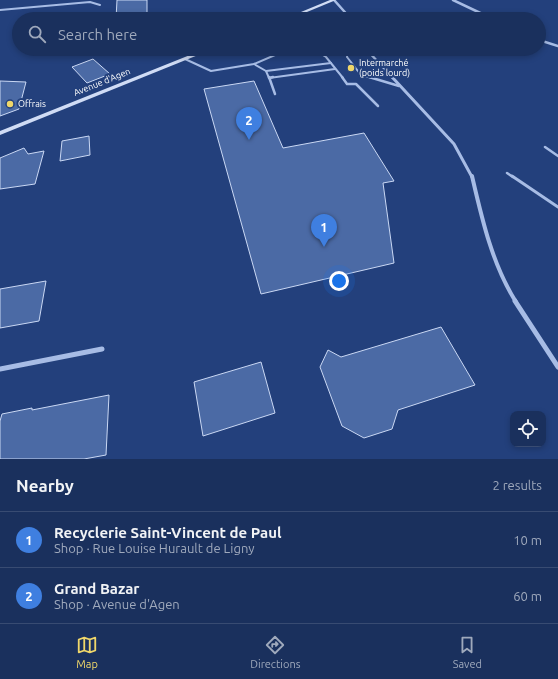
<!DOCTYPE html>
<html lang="en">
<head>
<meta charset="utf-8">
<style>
	:root { --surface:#1a305d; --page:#233863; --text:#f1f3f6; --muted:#9fa9bc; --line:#384b72; --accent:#f0d76a }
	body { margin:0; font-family:Ubuntu,sans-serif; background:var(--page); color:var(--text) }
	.controls { position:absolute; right:12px; bottom:12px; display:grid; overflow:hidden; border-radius:8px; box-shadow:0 2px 6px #0003 }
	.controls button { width:36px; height:36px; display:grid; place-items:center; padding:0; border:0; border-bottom:1px solid var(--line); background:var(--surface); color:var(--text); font:20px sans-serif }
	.you { position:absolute; left:339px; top:281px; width:14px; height:14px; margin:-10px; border:3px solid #fff; border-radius:50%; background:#1a73e8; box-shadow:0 0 0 6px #1a73e833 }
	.badge { display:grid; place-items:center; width:26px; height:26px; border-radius:50%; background:var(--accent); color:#fff; font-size:13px; font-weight:700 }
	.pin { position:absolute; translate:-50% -33px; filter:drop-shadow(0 1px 2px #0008) }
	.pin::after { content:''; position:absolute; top:21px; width:14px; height:12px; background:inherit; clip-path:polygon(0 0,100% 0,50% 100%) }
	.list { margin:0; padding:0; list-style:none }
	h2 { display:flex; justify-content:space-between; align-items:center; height:52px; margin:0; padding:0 16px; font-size:17px }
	h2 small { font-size:13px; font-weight:400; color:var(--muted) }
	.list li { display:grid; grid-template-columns:26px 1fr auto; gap:12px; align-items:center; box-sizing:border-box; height:56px; padding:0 16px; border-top:1px solid var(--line) }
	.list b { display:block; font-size:15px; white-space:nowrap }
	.list p { margin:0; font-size:13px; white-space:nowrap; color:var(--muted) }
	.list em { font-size:13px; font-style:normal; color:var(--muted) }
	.icon { flex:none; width:22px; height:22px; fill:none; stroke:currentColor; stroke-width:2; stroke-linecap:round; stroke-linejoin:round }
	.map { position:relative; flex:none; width:558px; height:459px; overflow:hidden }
	.search { position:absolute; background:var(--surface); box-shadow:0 2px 6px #0003; left:12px; right:12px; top:12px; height:44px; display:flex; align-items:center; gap:10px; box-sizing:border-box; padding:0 14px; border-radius:22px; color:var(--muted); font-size:15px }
	.sheet { height:164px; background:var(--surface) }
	nav { display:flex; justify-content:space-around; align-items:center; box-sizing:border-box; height:56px; border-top:1px solid var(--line); background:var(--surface); font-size:11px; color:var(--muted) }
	nav a { display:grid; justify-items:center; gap:2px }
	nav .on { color:var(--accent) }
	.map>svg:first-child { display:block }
	.building { fill:#4b6aa5; stroke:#cad8f4 }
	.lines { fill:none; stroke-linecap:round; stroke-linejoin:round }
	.lane-far2 { stroke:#a7bce5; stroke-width:2 }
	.lane-far1 { stroke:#a7bce5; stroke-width:2.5 }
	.lane { stroke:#a7bce5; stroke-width:3 }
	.street-far3 { stroke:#a7bce5; stroke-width:2.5 }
	.street-far2 { stroke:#a7bce5; stroke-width:3 }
	.street-far1 { stroke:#a7bce5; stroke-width:4 }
	.street { stroke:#a7bce5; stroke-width:5 }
	.secondary { fill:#d0dcf5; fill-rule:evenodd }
	.poi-dot { fill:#f0d76a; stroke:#23407c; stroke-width:1.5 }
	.labels { text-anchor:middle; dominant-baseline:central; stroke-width:4; stroke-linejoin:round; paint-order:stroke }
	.far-poi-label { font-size:9px; fill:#fff; stroke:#23407c; text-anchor:start }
	.far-street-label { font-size:9px; fill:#fff; stroke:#23407c }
</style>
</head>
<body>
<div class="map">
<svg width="558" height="459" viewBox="0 0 558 459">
	<rect width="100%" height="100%" fill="#23407c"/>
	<g class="building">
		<polygon points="117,0 147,0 147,19 116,19"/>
		<polygon points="93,59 110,74 87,83 72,67"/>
		<polygon points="0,81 26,82 19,109 0,116"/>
		<polygon points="254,81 283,148 364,133 394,181 383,183 394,263 261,294 204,89"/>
		<polygon points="89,136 90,155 60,161 62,141"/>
		<polygon points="24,148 28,154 44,151 35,184 0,189 0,158"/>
		<polygon points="46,281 39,321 0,328 0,289"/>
		<polygon points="441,327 475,385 398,410 392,429 364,438 342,426 320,367 328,350 341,357"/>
		<polygon points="261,362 275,413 203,436 194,382"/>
		<polygon points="109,395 106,455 84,459 0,459 0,421 2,414 32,408 32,410"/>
	</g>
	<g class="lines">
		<g class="lane-far2">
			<polyline points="0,10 90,2 100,5"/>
			<polyline points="313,49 326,57 343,78"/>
			<polyline points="348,49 347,57 361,75 373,78"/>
			<polyline points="185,59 211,71 254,64 289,49"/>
			<polyline points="254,64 266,71 269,78"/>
			<polyline points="266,71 331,63"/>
			<polyline points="269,78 335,69"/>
		</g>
		<g class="lane-far1">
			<polyline points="269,77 275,94"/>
			<polyline points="342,77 347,84 356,84 378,106"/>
			<polyline points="369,77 399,86"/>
			<polyline points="269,78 273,77"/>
			<polyline points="545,147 558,156"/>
			<polyline points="507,173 513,177"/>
		</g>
		<polyline class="lane" points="512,176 558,207"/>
		<g class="street-far3">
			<polyline points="334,0 351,19"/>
			<polyline points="453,0 493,19"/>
			<polyline points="294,16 304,19"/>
			<polyline points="539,40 558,46"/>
			<polyline points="366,49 393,78"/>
		</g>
		<polyline class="street-far2" points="392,77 454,144 472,177"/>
		<path class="street-far1" d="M472,176C482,219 492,264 516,302"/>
		<g class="street">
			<polyline points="515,301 558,367"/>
			<polyline points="0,369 102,349"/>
		</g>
		<g class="secondary">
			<polygon points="330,0 336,0 290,19 284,19"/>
			<polygon points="205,49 213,49 0,135 0,131"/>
		</g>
	</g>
	<g class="poi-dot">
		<circle cx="351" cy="68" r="4"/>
		<circle cx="10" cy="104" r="4"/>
	</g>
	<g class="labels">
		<g class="far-poi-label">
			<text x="359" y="63">Intermarché<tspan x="359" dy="10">(poids lourd)</tspan></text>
			<text x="18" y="104">Offrais</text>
		</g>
		<g class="far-street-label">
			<text transform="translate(102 82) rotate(-22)">Avenue d'Agen</text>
		</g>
	</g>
</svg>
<div class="controls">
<button><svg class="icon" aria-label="locate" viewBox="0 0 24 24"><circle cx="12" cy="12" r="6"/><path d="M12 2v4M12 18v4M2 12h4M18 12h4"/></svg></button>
</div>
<div class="you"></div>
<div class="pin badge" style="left:324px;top:247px;background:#3f7fe0">1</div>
<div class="pin badge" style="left:249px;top:140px;background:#3f7fe0">2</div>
<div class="search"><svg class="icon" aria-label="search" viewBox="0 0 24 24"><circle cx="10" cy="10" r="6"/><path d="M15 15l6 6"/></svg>Search here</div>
</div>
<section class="sheet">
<h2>Nearby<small>2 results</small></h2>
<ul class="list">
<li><span class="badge" style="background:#3f7fe0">1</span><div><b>Recyclerie Saint-Vincent de Paul</b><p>Shop · Rue Louise Hurault de Ligny</p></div><em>10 m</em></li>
<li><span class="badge" style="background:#3f7fe0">2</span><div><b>Grand Bazar</b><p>Shop · Avenue d'Agen</p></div><em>60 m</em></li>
</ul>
</section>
<nav>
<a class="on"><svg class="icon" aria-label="map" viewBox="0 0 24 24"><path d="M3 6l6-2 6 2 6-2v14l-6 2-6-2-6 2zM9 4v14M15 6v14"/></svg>Map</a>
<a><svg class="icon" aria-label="directions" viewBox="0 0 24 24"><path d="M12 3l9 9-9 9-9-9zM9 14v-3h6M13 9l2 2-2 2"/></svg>Directions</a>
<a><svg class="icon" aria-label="saved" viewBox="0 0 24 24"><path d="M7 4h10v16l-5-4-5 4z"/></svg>Saved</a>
</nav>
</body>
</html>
